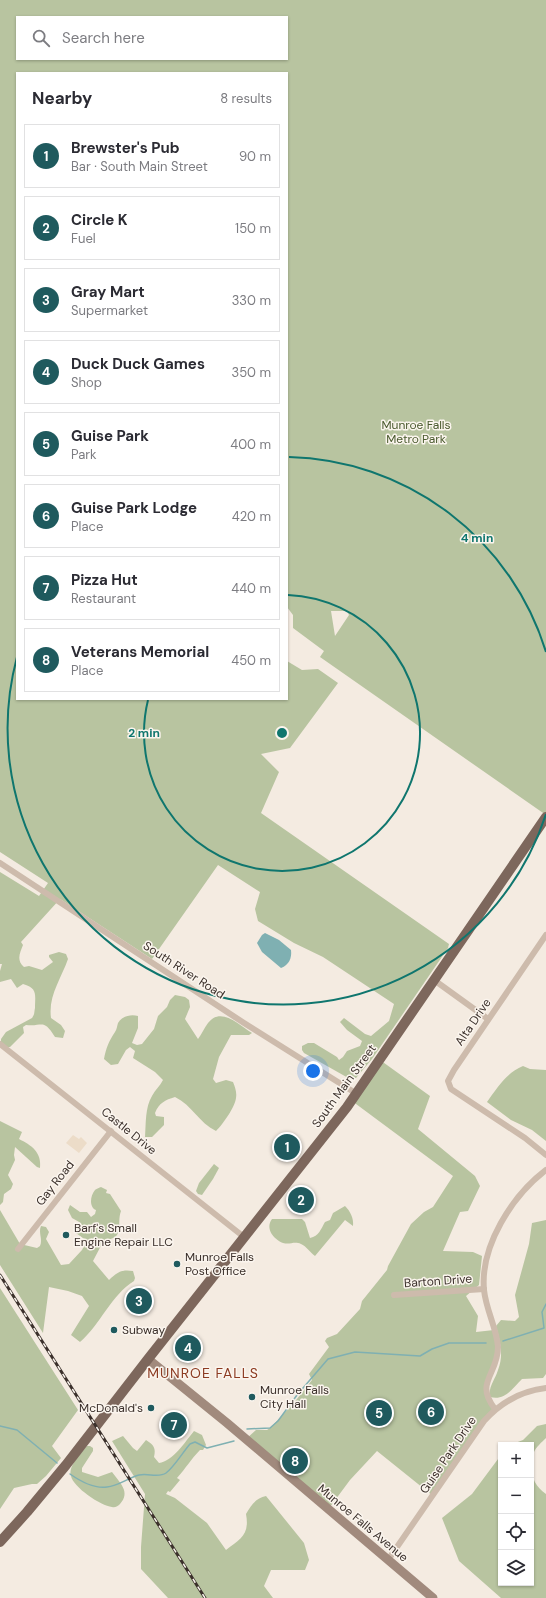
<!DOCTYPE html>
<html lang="en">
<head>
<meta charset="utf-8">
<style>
	:root { --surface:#fff; --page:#f7f7f7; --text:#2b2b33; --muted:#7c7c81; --line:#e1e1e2; --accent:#1f5a5e }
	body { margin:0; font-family:"DM Sans",sans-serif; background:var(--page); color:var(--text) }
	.controls { position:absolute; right:12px; bottom:12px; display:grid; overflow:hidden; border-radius:0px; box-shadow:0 1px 3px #0004 }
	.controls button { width:36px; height:36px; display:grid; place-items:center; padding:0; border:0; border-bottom:1px solid var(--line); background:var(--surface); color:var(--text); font:20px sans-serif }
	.you { position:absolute; left:313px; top:1071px; width:14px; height:14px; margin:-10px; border:3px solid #fff; border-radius:50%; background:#1a73e8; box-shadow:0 0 0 6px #1a73e833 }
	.badge { display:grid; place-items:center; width:26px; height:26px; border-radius:50%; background:var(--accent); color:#fff; font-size:13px; font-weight:700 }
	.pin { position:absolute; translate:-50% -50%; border:2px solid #fff; box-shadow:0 1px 4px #0006 }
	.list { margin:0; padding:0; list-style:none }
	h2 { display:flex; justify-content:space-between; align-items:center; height:52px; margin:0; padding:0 16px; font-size:17px }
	h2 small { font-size:13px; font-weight:400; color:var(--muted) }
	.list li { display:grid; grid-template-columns:26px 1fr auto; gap:12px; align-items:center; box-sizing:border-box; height:64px; margin:0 8px 8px; padding:0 8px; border:1px solid var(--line); border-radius:0px }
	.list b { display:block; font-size:15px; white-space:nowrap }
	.list p { margin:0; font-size:13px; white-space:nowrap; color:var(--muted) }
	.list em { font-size:13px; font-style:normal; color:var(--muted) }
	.icon { flex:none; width:22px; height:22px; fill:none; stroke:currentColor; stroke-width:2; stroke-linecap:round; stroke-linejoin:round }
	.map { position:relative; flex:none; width:546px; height:1598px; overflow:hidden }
	.search { position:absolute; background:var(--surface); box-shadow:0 1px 3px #0004; left:16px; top:16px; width:272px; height:44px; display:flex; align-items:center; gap:10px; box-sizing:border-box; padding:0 14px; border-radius:0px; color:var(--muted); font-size:15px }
	.panel { position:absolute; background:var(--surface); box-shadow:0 1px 3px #0004; left:16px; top:72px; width:272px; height:628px; border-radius:0px }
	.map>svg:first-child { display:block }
	.green { fill:#b8c4a0; fill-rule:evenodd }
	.plaza { fill:#ecdcc8 }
	.water { fill:#7fb0b2 }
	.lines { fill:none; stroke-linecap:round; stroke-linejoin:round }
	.stream { stroke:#7fb0b2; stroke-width:1.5 }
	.street { stroke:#cdbbac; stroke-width:6 }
	.secondary { stroke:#a18a7d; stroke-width:9 }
	.primary { stroke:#7d675c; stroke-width:10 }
	.rail-casing { stroke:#3b302b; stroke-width:3 }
	.rail { stroke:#fbf5ee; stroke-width:1.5; stroke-dasharray:4.5; stroke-linecap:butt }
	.ring { fill:none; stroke:#0f766e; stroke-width:2 }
	.poi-dot { fill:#1f5a5e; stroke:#fbf5ee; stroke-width:1.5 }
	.labels { text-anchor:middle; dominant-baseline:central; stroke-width:3; stroke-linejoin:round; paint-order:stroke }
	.park-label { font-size:12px; fill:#4a5a2e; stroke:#fbf5ee }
	.street-label { font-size:12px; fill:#3b302b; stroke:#fbf5ee }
	.poi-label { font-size:12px; fill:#3b302b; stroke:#fbf5ee; text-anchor:start }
	.quarter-label { font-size:14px; letter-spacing:1px; fill:#8c3b22; stroke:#fbf5ee }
	.centre { fill:#0f766e; stroke:#fbf5ee; stroke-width:2 }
	.ring-label { font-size:12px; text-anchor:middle; font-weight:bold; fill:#0f766e; stroke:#fbf5ee; stroke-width:3; stroke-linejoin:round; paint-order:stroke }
</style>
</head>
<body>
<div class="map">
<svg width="546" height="1598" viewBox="0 0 546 1598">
	<rect width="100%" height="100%" fill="#f4ebe1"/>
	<g class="green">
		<path d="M0,0H546V815L320,657L324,651L293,628V615L287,607V73H17V699H287V661L302,670L318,669L338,683L290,748L261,754L279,772L261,813L449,944L448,948L372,1059L356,1078L350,1079L304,1053L302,1050V1046L308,1043H314L337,1057L339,1060L343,1057L347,1051L360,1046L362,1041L347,1030L340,1022L344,1018L365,1034L371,1036L389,1021L394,1004L323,957L294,943L258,921L255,909L260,892L218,865L152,959L60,899L21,942L23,945C20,953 16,960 24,967L29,966L42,970L53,962L49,957V955L59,952L66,954L68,959C61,979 48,996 51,1018L61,1025L65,1031L63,1038L55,1037C43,1018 43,1027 26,1025L23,1027L24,1033L10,1047H6L1,1042V1039L6,1032L32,1018C35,1014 34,1012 35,1008C35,995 38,988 23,984L17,988L11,979L0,982V971L2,964H0V872L39,896L48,883L0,852ZM17,17H287V59H17ZM331,611H347L349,615L335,636Z"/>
		<path d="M175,995L185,997L189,1000L190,1007L185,1019L198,1039C202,1034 204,1028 208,1023C221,1006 239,1025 252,1033L249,1035H231L219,1057L213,1079L216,1083L226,1080L233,1082C235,1087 237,1092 236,1098C235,1107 223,1124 216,1131C199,1123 192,1105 175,1097C165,1100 159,1103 155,1113L156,1116L164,1117V1125L152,1137H145C146,1124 145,1107 152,1096C155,1090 160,1086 163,1080L155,1072L133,1058L135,1051L130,1047L126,1050L118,1064L111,1065L104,1059C106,1048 109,1041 115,1032C117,1029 117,1026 118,1023C122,1016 131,1014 138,1016V1028L132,1043L137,1045L142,1044L154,1029L158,1016L167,1007L170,1000Z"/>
		<polygon points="380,1060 430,1096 418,1129 475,1176 480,1186 468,1211 460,1212 443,1251 473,1252 482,1256 479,1285 466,1296 478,1316 476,1332 494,1330 498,1347 486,1383 495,1409 433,1496 377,1451 350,1480 330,1507 246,1439 256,1430 267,1430 270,1428 293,1404 312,1380 309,1374 329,1347 325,1341 327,1338 337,1334 360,1309 362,1301 387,1270 388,1266 411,1224 424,1212 433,1207 453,1176 352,1101"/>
		<path d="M523,1066L530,1069L546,1070V1141L532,1130L511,1120L487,1102C497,1088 506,1073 523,1066Z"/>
		<path d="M0,1121L22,1132L19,1139C31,1145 42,1152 40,1168L37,1167L15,1147L14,1155L15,1160L8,1175L13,1184L11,1189L4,1194L3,1202L0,1205Z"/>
		<polygon points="214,1164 219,1168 213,1179 202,1195 198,1194 196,1191 199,1183"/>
		<path d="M101,1187L107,1190L106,1193L110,1194L121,1211C116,1224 126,1239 104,1240L93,1261L109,1280C117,1272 122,1269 133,1271L135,1278L134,1281C112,1294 100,1325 80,1342L71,1335L89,1306L82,1296L68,1291L49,1287L43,1333L0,1265V1210L20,1244L37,1248L40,1246C43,1239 38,1233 41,1226L46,1227L49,1232L46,1239L61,1265L69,1264L82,1250L87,1241L76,1233L81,1223L72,1218L68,1210L70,1205L80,1212H87L91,1217L95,1214L96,1210C89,1207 90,1196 95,1190C95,1190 100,1187 101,1187Z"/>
		<path d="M345,1206C350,1211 354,1218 353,1226L345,1220L315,1256C311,1253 306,1246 301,1244C294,1241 290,1245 283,1243C273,1239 265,1228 272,1219H302L305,1222L310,1238C319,1236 321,1229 325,1222L330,1220L333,1213Z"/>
		<path d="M546,1220V1374L543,1378L522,1379C512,1389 505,1401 490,1397C488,1387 495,1380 498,1370C504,1355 500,1341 496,1326L501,1320L515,1321L519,1317L515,1295L529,1244L532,1223Z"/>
		<polygon points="0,1288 78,1410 52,1446 61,1458 46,1476 37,1484 32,1484 14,1488 0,1509"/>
		<path d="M546,1424V1438C542,1442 536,1447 534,1452C529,1469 531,1484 546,1494V1598H501L459,1561L442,1518L472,1494L501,1455V1583H531V1445H510L523,1440L537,1426Z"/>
		<path d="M194,1431L202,1435L206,1445L203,1450H200C191,1459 186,1468 177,1478L180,1480L170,1492L168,1491L166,1494L175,1498L207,1523L226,1550C240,1539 250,1535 246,1514C251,1505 256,1498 266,1496L304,1543L309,1560L305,1570H271L264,1586L273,1598H168L141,1569V1547L145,1494L112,1441L123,1436L133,1448L137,1451L146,1440C154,1445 156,1448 154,1457L159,1463C173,1461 185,1442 194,1431Z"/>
		<path d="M87,1446H90L93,1448V1451L82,1468V1472L98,1477L112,1472C120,1483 131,1492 120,1504C118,1506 115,1508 112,1507C101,1506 73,1487 71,1476C68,1466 81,1453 87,1446Z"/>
	</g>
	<polygon class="plaza" points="73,1135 79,1139 81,1137 87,1143 79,1153 66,1143"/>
	<path class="water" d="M265,933L279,940L291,950C292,958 289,965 281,968L262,952L257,943L262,935Z"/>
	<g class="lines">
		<g class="stream">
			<polyline points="503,1341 544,1328 542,1312 546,1304"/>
			<polyline points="0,1426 17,1430 57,1463"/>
			<polyline points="247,1429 270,1428 278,1421 297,1395 328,1359 355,1352 420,1356 432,1349 449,1343 486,1343"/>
			<path d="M70,1474C80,1481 94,1489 107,1487C118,1486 128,1478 139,1475C148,1473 159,1478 166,1473C174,1467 183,1452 190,1444L195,1442L207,1448L234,1441"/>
		</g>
		<g class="street">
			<polyline points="0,863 244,1023 357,1094"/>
			<polyline points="546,935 454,1070 448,1081 451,1089 525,1138 546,1155"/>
			<polyline points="434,980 488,1019"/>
			<polyline points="0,1044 244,1237"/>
			<polyline points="18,1249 111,1131"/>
			<polyline points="394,1295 484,1289"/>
			<path d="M495,1409C474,1382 498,1375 498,1347C497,1329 486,1310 484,1290C480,1246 512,1196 546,1170"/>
			<path d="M388,1560L484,1421C501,1402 521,1391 546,1388"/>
		</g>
		<polyline class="secondary" points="148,1359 227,1423 433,1598"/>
		<polyline class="primary" points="0,1542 27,1512 66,1465 148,1359 347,1107 546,817"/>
		<defs>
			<polyline id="rail" points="0,1275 205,1598"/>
		</defs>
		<use href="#rail" class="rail-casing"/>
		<use href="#rail" class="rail"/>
	</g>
	<g class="ring">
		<path d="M288 595A138 138 0 1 1 148 700"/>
		<path d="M546 814A276 276 0 0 1 17 657M289 457A276 276 0 0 1 546 652"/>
	</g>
	<g class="poi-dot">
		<circle cx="66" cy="1235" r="4"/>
		<circle cx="177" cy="1264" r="4"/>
		<circle cx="114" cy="1330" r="4"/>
		<circle cx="252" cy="1397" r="4"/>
		<circle cx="151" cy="1408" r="4"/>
	</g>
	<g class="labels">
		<g class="park-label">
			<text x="416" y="425">Munroe Falls<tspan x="416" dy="14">Metro Park</tspan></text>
		</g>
		<g class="street-label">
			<text transform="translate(184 970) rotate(33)">South River Road</text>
			<text transform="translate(473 1022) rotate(-56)">Alta Drive</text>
			<text transform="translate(344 1086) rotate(-54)">South Main Street</text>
			<text transform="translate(129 1131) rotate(39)">Castle Drive</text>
			<text transform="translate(55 1183) rotate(-52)">Gay Road</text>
			<text transform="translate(438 1281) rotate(-4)">Barton Drive</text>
			<text transform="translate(448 1455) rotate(-56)">Guise Park Drive</text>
			<text transform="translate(363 1523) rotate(40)">Munroe Falls Avenue</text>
		</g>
		<g class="poi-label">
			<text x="74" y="1228">Barf's Small<tspan x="74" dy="14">Engine Repair LLC</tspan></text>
			<text x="185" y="1257">Munroe Falls<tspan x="185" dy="14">Post Office</tspan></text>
			<text x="122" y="1330">Subway</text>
			<text x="260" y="1390">Munroe Falls<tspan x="260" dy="14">City Hall</tspan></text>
			<text x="143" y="1408" text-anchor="end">McDonald's</text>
		</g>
		<g class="quarter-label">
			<text x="203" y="1373">MUNROE FALLS</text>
		</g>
	</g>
	<circle cx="282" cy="733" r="6" class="centre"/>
	<g class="ring-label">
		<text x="477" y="542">4 min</text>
		<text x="144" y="737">2 min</text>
	</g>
</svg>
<div class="controls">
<button>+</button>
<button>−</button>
<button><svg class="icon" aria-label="locate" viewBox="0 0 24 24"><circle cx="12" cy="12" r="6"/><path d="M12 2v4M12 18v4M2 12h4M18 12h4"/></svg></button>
<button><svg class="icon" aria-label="layers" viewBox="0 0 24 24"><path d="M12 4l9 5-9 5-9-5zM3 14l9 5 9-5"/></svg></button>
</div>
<div class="you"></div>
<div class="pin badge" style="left:287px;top:1147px">1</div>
<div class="pin badge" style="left:301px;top:1200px">2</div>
<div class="pin badge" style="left:139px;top:1301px">3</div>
<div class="pin badge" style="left:188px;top:1348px">4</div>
<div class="pin badge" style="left:379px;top:1413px">5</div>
<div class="pin badge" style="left:431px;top:1412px">6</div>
<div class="pin badge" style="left:174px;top:1425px">7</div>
<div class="pin badge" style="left:295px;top:1461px">8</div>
<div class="search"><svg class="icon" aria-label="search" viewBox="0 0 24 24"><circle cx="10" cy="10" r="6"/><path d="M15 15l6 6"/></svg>Search here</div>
<section class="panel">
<h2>Nearby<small>8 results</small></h2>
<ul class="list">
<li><span class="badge">1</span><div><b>Brewster's Pub</b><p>Bar · South Main Street</p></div><em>90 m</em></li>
<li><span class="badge">2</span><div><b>Circle K</b><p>Fuel</p></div><em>150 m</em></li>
<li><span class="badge">3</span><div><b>Gray Mart</b><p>Supermarket</p></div><em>330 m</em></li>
<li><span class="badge">4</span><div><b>Duck Duck Games</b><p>Shop</p></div><em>350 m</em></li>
<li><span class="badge">5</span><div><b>Guise Park</b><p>Park</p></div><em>400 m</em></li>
<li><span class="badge">6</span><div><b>Guise Park Lodge</b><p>Place</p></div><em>420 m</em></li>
<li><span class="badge">7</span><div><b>Pizza Hut</b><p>Restaurant</p></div><em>440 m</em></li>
<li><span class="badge">8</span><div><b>Veterans Memorial</b><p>Place</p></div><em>450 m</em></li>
</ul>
</section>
</div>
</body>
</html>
